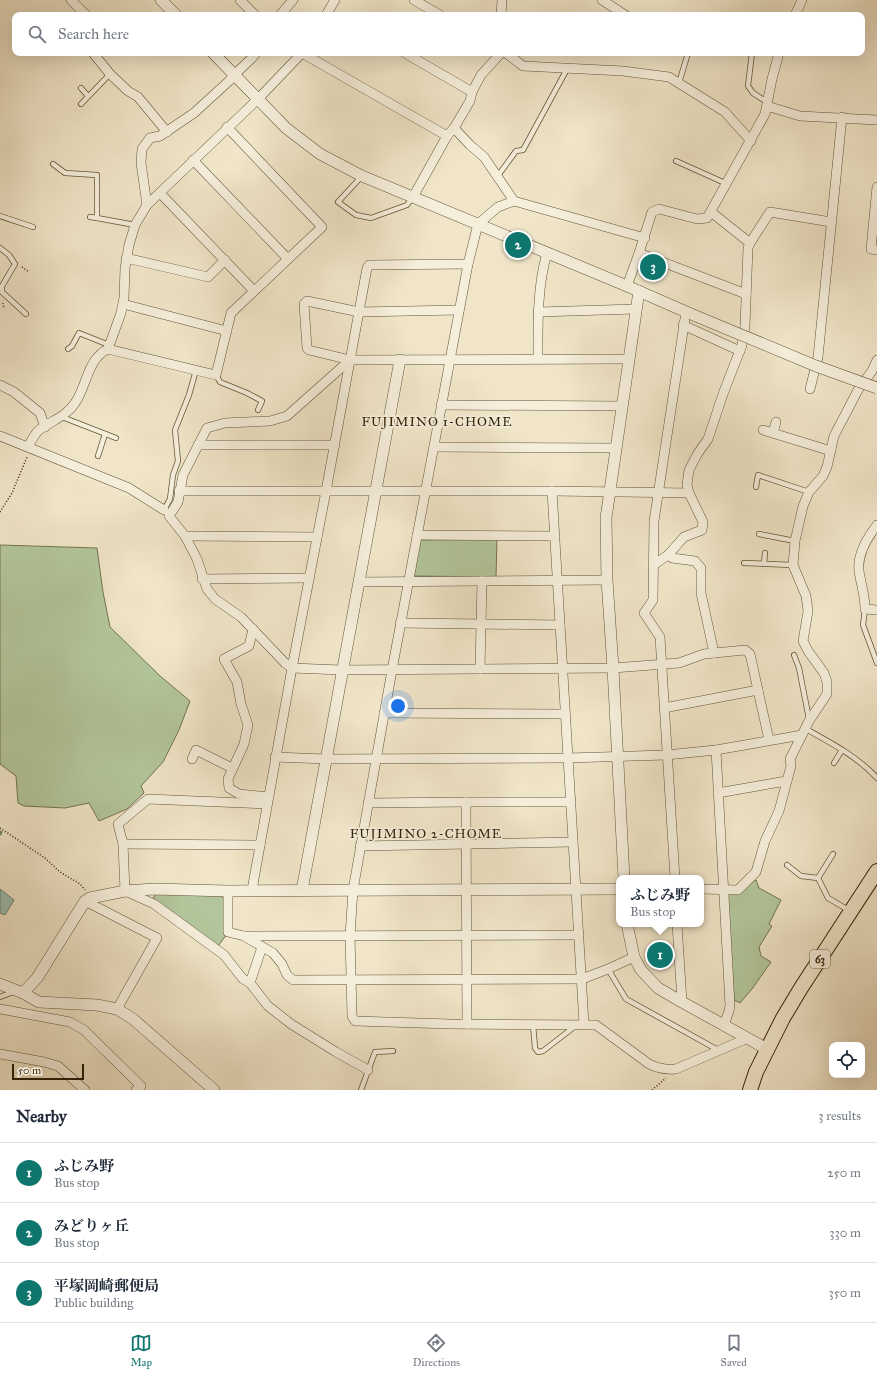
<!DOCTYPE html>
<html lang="en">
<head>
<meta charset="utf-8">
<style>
	:root { --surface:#fff; --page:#f6f6f7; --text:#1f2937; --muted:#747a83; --line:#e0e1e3; --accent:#0f766e }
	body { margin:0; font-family:"IM FELL Great Primer","Noto Serif JP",serif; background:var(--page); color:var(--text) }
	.controls { position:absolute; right:12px; bottom:12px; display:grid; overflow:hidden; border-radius:8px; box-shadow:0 4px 16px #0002 }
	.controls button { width:36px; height:36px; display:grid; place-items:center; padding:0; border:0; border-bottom:1px solid var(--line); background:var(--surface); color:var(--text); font:20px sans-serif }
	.scale { position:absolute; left:12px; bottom:10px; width:72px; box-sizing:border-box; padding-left:4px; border:2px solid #342307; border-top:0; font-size:11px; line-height:14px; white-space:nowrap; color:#342307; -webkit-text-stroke:3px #f5eedb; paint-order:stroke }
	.you { position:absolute; left:398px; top:706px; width:14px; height:14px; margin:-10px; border:3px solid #fff; border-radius:50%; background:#1a73e8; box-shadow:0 0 0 6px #1a73e833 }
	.badge { display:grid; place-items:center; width:26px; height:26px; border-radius:50%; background:var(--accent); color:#fff; font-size:13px; font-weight:700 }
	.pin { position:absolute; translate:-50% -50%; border:2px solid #fff; box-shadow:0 1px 4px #0006 }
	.popup { position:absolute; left:616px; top:875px; width:88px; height:52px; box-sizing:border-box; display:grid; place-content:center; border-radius:8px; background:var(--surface); filter:drop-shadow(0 1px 3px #0005); font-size:13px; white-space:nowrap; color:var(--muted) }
	.popup b { font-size:15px; color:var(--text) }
	.popup::after { content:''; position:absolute; left:50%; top:100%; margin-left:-8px; border:8px solid transparent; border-top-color:var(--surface) }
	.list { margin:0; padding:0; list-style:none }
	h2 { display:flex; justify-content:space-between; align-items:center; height:52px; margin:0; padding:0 16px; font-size:17px }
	h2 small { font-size:13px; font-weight:400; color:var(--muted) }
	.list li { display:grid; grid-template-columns:26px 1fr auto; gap:12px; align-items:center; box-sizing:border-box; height:60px; padding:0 16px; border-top:1px solid var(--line) }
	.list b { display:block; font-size:15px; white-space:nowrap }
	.list p { margin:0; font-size:13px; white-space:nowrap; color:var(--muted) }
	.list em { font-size:13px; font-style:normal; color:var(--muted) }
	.icon { flex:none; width:22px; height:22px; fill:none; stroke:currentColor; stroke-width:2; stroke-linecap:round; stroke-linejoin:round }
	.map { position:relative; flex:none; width:877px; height:1090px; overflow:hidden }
	.search { position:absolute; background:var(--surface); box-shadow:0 4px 16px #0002; left:12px; right:12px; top:12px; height:44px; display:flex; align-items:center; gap:10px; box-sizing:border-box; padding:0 14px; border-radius:8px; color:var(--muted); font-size:15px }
	.sheet { height:232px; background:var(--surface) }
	nav { display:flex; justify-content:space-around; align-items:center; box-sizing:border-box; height:56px; border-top:1px solid var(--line); background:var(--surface); font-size:11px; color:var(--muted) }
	nav a { display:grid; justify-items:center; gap:2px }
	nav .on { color:var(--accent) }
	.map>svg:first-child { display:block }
	.green { fill:#b3c69b; stroke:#747451 }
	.water { fill:#9bbfb1; stroke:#72816d }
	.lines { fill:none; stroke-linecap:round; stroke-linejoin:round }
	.stream { stroke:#72816d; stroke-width:3 }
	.service-casing { stroke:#635437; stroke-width:6 }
	.minor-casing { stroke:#635437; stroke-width:10 }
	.tertiary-casing { stroke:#635437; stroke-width:12 }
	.primary-casing { stroke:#342307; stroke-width:16 }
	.path { stroke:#342307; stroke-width:1.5; stroke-dasharray:1 2; stroke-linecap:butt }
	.service { stroke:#f5eedb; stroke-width:4.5 }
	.minor { stroke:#f5eedb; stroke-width:9 }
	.tertiary { stroke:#f5eedb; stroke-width:11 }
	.primary { stroke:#f0e5c8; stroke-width:14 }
	.tertiary-bridge-casing { stroke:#635437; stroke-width:12; stroke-linecap:butt }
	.tertiary-bridge { stroke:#f5eedb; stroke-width:11 }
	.labels { text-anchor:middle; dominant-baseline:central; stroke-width:3.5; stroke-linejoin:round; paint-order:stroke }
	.shield { fill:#f5eedb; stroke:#6e6047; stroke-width:1 }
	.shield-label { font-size:11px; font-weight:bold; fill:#342307 }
	.neighbourhood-label { font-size:13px; letter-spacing:1px; fill:#342307; stroke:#f5eedb }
</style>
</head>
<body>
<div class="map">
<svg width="877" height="1090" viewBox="0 0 877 1090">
	<rect width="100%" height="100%" fill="#f0e5c8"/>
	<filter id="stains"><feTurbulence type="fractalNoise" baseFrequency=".005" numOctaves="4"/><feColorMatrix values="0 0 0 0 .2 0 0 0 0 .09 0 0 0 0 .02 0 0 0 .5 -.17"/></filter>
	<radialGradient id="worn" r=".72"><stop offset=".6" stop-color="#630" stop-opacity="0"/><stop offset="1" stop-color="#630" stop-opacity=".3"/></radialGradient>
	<g class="green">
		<polygon points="497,539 496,577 414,576 419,542 422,540"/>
		<polygon points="0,545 97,548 103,592 110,627 160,676 190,701 179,730 163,762 141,786 144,793 127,809 99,821 89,803 65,808 24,806 18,803 16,776 0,764"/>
		<polygon points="756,880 759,888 781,900 769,924 772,926 759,947 761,956 771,962 752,989 740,1003 734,1000 727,893"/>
		<polygon points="156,894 219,895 226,899 227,934 218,946 151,901"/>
	</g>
	<polygon class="water" points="0,889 14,900 5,915 0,913"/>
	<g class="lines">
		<polyline class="stream" points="0,834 1,832"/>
		<defs>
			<g id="service">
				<polyline points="752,53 748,86 753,93 767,102"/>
				<polyline points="679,83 688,53"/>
				<polyline points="81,88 88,96"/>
				<polyline points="81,104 110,74"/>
				<polyline points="676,161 725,183"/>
				<polyline points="53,164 65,173 97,175 97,218 135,225"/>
				<polyline points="362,176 338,202 356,215 371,218 407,205 412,198"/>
				<polyline points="497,177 516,151 523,150 567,69"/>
				<polyline points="0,216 33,227"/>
				<polyline points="90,217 97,218"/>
				<polyline points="0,248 9,255 15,264 2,286 2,292 26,314"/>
				<polyline points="68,349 72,346 79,333 109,345"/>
				<polyline points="216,375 220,382 247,393 262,401 258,410"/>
				<polyline points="62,417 116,438"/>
				<polyline points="98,456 105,434"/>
				<polyline points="756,487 758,475 809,492"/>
				<polyline points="165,511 164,510 170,499 173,475 178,461 175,430 189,395 196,370"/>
				<polyline points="759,534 795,541"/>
				<polyline points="744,563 793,565"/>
				<polyline points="764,564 765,553"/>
				<polyline points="865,609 863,625 877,663"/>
				<polyline points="794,655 799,668 809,719"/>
				<path d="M806,729C831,743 858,757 877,778"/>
				<polyline points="834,763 842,750"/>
				<polyline points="833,854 818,878 828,898 850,911"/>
				<polyline points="787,865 801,876 818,878"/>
				<polyline points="608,969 626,999 718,1050"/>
				<polyline points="0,997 13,992"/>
				<polyline points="533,1025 535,1048 538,1052 543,1051 574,1027"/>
				<polyline points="361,1090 375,1052 393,1051"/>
			</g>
			<g id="minor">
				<polyline points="71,0 86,15"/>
				<polyline points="240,0 255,15"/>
				<polyline points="414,0 440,15"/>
				<polyline points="602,0 625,15"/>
				<polyline points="280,15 293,0"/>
				<polyline points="326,15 335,0"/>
				<polyline points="501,15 502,0"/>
				<polyline points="795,15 802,0"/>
				<polyline points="93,53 110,74 128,91 138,97 167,132"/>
				<polyline points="302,53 447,136"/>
				<polyline points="405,53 472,92"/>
				<polyline points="506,53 523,66 623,71 669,77 725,112 751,141"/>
				<polyline points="767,106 800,116 877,120"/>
				<polyline points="454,128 470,145 484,157 514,201"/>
				<polyline points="193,160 288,259"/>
				<polyline points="877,187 871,249 877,250"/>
				<polyline points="160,193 254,291"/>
				<polyline points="413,197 447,136 454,128 470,101 472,92 481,75 501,53"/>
				<polyline points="147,205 141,163 142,149 150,138 160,136 194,113 229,81 234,75 252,58 256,53"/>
				<polyline points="711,212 750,243"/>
				<path d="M645,238L514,201L498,207L478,224L468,264L392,670L353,890L350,936L352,1016L355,1021L450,1024L596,1025L649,1064C659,1069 666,1070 676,1069L748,1038"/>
				<polyline points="639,253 746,294"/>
				<polyline points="126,258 208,277 225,260"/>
				<polyline points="627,286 639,253 652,212 659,209 697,219 707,218 765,114 772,79 779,53"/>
				<polyline points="123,304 227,331"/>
				<polyline points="459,310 359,312 307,301 304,304 307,348 309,350 350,360 629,359"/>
				<polyline points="538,312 636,309"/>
				<polyline points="683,325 740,351"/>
				<polyline points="108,349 121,313 124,298 125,268 129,245 135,225 147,205 258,99 302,53"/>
				<path d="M538,359C538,323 537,288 547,253"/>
				<polyline points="350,360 287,416 270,421 225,423 207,428 183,475 178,502 169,516 185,536 197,559 207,589 215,599 241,617 285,663 292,668 341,670 613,668 679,663 704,654 745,650 750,654 769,740"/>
				<polyline points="0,385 14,392 40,413 45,427"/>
				<polyline points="810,389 818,357 842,117"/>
				<polyline points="441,405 622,406"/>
				<polyline points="763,430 831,451"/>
				<polyline points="773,433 776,422"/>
				<polyline points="0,436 129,488 164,510"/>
				<polyline points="198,445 335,445"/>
				<path d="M28,447C31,442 34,435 38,431C50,421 66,417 75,403C87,386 87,359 108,349L216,375L231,313L322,227L227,127"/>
				<polyline points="434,447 615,448"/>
				<polyline points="179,491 552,491 689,493"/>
				<polyline points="552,491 584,1024"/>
				<path d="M877,525C867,538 857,554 859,571C861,585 865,594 865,609L877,610"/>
				<polyline points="417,535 555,536"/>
				<polyline points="185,536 317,537"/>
				<polyline points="668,555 672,558 695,561 701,568 701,593 714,653"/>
				<polyline points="655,564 668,555 684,537 702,530 703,522 689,493 687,485 689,470 698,453 708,439 723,394 742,345 745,326 748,248 750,243 770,212 831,222"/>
				<polyline points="202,579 309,578"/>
				<polyline points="359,582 607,580"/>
				<polyline points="400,623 560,625"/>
				<polyline points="253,629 249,646 224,659 237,682 241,704 248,725 244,744 228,779 229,788 239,794 268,797"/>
				<polyline points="480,669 482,581"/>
				<polyline points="664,708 758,690"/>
				<polyline points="384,713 565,714"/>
				<polyline points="716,750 730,1005 729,1011 724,1025"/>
				<polyline points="275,757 326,759 568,758 666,755 716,750 802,735"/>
				<polyline points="192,759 196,750 232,768"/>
				<polyline points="718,793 786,781"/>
				<polyline points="466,802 467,1024"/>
				<polyline points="368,803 466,802 571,802"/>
				<polyline points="267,804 148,799 118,824 123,844 125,891 154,904 224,955 243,979 250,983 268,1006 291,1024 336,1052 368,1070"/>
				<polyline points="123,844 260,845"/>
				<polyline points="360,846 573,842"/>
				<polyline points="675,878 660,637 644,613 653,600 654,521 686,312"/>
				<polyline points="701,889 738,890 756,872 765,841 779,811 791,766 790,759 809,721 827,694 827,682 824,673 808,651 803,641 808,611 806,596 793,565 795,541 803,506 809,492 823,476 827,467 834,436 858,390 872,371 877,360"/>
				<polyline points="252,890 292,668 326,491 367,268 369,265 468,264"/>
				<polyline points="228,891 228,932 244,936 273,953 282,964 287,975 293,980 582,979 608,969 634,957"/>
				<polyline points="85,901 157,938 117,1009"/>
				<polyline points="677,924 682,1002"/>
				<polyline points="245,936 579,935"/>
				<polyline points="250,983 262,947"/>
				<polyline points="0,1009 70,1022 84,1030 141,1086 136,1090"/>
				<polyline points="0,1054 44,1062 58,1066 85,1090"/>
			</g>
			<g id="tertiary">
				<polyline points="161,0 176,15"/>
				<polyline points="213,53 286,128 320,154 362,176 627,286 691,314"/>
				<polyline points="624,878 613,668 607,580 606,518 639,291"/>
				<polyline points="302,890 400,360"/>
				<polyline points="627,924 634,957 641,970 658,988 682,1002 767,1049"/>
				<polyline points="0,984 23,993 39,1002 97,1005 117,1009 133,1019 214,1090"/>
				<polyline points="23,993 37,978 85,901 90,898 125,891 154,889 228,891 619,889"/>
			</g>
			<polyline id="primary" points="750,1090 756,1072 783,1018 801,988 877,871"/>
		</defs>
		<use href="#service" class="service-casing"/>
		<use href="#minor" class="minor-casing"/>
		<use href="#tertiary" class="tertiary-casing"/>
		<use href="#primary" class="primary-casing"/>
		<g class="path">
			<polyline points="22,267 29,272"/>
			<polyline points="3,303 4,309"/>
			<polyline points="0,512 12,493 27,457"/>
			<polyline points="0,828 45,858 60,872 80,884 85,890"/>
			<polyline points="652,1090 666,1078"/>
		</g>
		<use href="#service" class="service"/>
		<use href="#minor" class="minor"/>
		<use href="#tertiary" class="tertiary"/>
		<use href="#primary" class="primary"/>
		<defs>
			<polyline id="tertiary-bridge" points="691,314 816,366 877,388"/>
		</defs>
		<use href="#tertiary-bridge" class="tertiary-bridge-casing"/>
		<use href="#tertiary-bridge" class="tertiary-bridge"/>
	</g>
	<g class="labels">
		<rect class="shield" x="810" y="950" width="20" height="18" rx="3"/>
		<g class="shield-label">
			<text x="820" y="959">63</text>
		</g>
		<g class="neighbourhood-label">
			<text x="437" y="422">FUJIMINO 1-CHOME</text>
			<text x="426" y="834">FUJIMINO 2-CHOME</text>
		</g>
	</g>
	<rect width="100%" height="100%" filter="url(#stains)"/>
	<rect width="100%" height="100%" fill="url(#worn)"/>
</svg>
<div class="controls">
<button><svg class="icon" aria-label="locate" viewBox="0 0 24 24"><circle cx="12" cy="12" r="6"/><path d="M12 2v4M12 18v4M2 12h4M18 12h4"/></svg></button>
</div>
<div class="scale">50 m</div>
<div class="you"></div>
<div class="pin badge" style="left:660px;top:955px">1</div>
<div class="popup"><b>ふじみ野</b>Bus stop</div>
<div class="pin badge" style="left:518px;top:245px">2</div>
<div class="pin badge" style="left:653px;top:267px">3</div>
<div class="search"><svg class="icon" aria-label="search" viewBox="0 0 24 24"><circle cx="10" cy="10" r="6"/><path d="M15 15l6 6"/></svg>Search here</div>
</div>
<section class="sheet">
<h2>Nearby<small>3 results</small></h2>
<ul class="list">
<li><span class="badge">1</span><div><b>ふじみ野</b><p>Bus stop</p></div><em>250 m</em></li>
<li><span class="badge">2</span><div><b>みどりヶ丘</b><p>Bus stop</p></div><em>330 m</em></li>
<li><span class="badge">3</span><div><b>平塚岡崎郵便局</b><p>Public building</p></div><em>350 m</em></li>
</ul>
</section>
<nav>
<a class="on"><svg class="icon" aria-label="map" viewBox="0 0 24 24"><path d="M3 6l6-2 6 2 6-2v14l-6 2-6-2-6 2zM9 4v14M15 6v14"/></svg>Map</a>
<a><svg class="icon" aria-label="directions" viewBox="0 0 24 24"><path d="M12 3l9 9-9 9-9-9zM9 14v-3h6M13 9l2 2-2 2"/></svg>Directions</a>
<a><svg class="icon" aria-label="saved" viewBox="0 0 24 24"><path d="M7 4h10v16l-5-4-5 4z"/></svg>Saved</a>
</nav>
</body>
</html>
